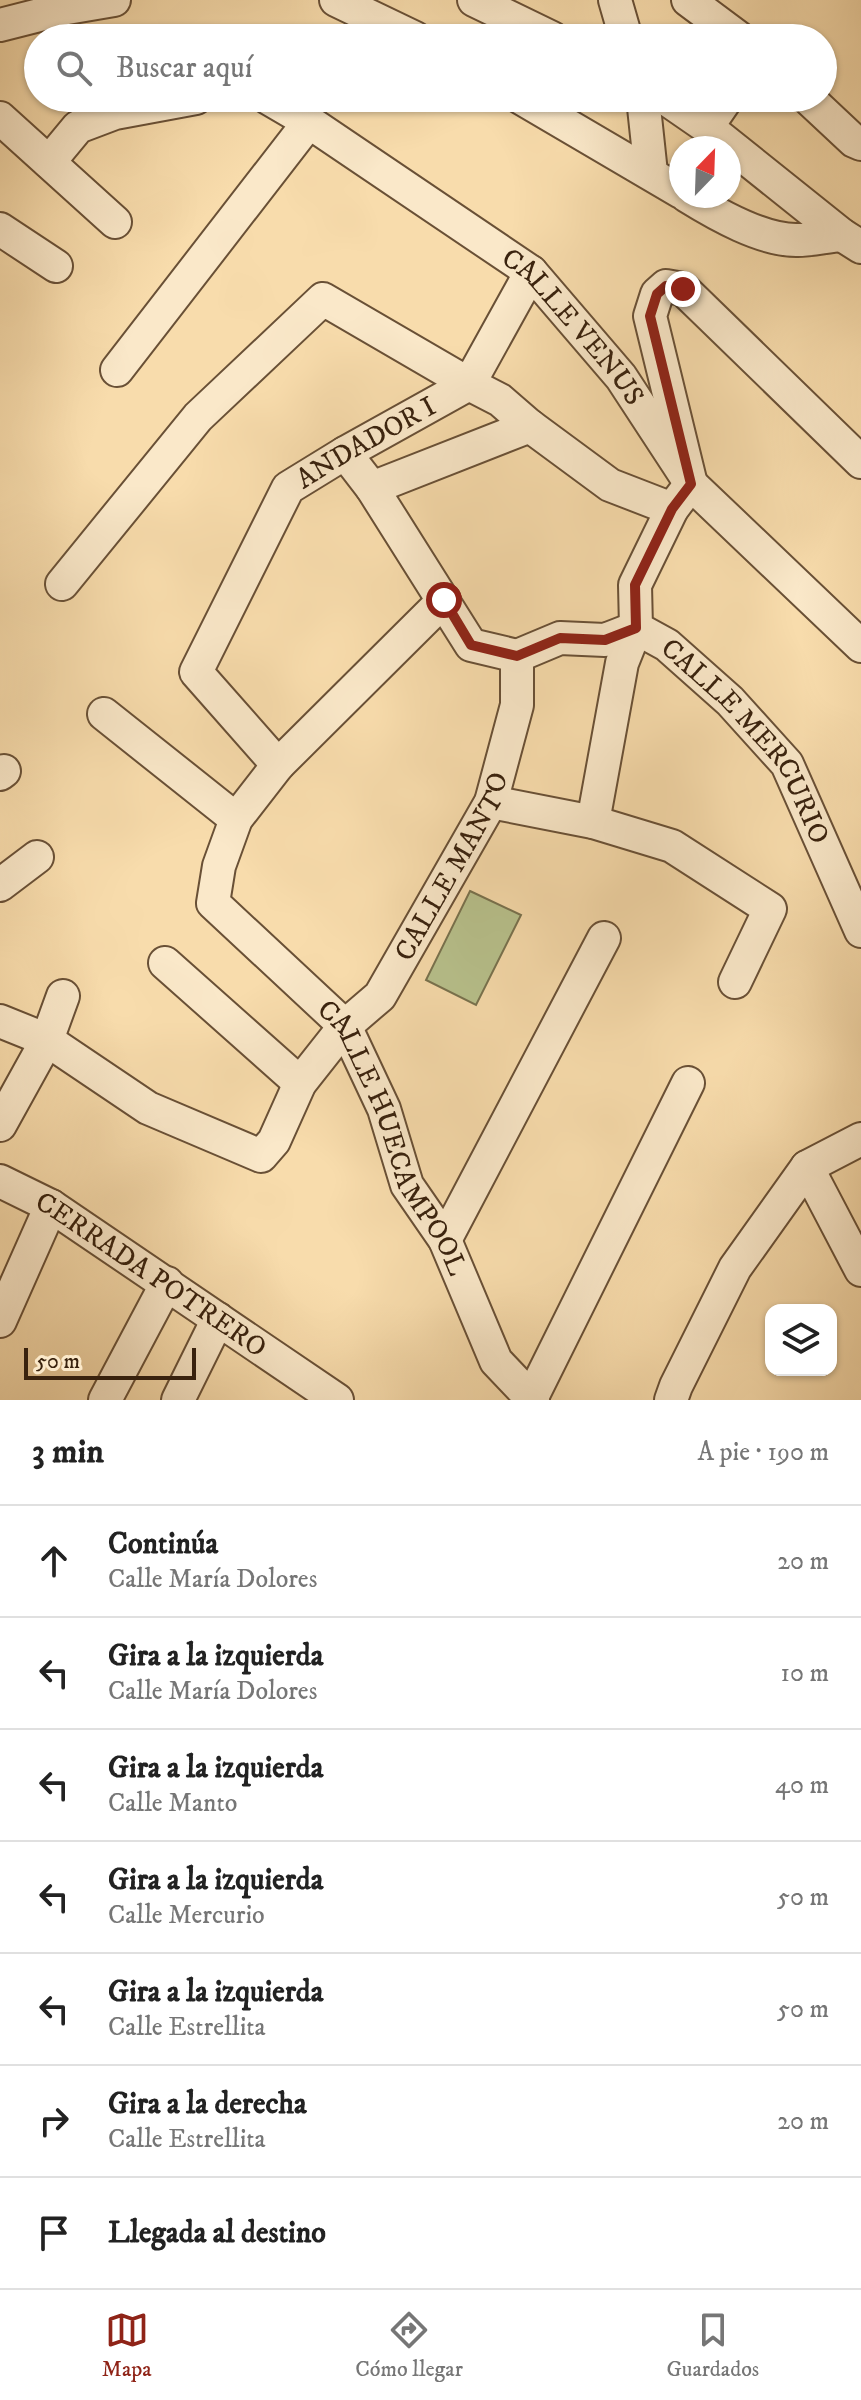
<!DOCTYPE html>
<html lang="es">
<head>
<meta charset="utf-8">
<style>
	:root { --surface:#fff; --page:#f2f2f2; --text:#222; --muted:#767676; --line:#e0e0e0; --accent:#8f2418 }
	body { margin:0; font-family:"IM FELL DW Pica",serif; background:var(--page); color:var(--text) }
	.controls { position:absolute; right:24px; bottom:24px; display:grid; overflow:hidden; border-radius:16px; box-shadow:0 2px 6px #0004 }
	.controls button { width:72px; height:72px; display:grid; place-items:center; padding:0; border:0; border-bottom:2px solid var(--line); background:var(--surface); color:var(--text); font:40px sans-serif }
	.compass { position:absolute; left:669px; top:136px; width:72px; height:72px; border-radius:50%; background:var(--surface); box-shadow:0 2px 6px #0004; rotate:23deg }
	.scale { position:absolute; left:24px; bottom:20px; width:172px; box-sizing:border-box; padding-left:8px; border:4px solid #39220e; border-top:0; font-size:22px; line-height:28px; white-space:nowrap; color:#39220e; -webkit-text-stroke:6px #fae8c9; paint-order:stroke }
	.stop { position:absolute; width:24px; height:24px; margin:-18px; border:6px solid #8f2418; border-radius:50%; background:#fff }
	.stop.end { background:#8f2418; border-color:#fff; box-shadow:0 2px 8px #0008 }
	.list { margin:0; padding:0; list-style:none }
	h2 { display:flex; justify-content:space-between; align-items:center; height:104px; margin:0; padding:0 32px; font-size:34px }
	h2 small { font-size:26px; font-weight:400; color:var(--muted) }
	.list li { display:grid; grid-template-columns:52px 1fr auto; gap:24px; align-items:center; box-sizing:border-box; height:112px; padding:0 32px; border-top:2px solid var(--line) }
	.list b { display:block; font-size:30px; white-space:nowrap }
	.list p { margin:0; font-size:26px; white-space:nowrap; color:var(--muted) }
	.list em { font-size:26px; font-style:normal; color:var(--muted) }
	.icon { flex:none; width:44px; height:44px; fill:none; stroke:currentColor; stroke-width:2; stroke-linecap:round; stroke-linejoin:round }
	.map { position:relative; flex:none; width:861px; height:1400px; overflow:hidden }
	.search { position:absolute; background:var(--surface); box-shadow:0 2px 6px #0004; left:24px; right:24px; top:24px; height:88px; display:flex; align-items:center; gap:20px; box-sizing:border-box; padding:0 28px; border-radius:44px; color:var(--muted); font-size:30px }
	.sheet { height:888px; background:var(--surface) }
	nav { display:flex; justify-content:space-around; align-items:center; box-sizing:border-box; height:112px; border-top:2px solid var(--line); background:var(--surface); font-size:22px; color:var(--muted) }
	nav a { display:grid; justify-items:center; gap:4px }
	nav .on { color:var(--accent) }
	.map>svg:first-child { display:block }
	.green { fill:#b8c28d; stroke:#78724e; stroke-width:2 }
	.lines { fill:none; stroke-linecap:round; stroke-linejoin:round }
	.minor-casing { stroke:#695036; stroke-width:36 }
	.minor { stroke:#fae8c9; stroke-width:32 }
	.route { stroke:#8f2418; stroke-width:10 }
	.labels { text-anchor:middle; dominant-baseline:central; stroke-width:7; stroke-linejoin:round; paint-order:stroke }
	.street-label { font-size:28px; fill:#39220e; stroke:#fae8c9 }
</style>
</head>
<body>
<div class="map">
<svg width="861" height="1400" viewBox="0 0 861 1400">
	<rect width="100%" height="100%" fill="#f8dcac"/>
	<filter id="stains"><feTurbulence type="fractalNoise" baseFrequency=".0025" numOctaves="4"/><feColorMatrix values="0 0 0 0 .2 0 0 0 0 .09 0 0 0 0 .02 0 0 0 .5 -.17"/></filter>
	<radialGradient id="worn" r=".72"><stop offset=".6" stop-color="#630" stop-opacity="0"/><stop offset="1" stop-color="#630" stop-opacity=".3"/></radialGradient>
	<polygon class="green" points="470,891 521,915 476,1005 426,980"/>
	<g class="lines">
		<defs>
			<g id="minor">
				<polyline points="336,0 415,38"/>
				<polyline points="474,0 552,38"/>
				<polyline points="615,0 626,38"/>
				<polyline points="688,0 739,38"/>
				<polyline points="0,25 67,8 114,0"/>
				<path id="s1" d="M268,98L309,122L531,272L621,377L691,484L861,646"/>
				<polyline points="521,98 681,192"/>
				<polyline points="643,98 651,173"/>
				<polyline points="665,98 707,127 842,235 861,247"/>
				<polyline points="808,98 854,141 861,144"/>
				<polyline points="0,118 115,222"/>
				<polyline points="707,127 727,98"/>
				<polyline points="49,162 78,127 115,113 196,98"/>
				<path d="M687,196C716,214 763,241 798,240C812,240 827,236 842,235"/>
				<polyline points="0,229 56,266"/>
				<polyline points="117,370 309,122"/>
				<polyline points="345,453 372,488 471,645 517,656"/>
				<path id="s2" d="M861,462L683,289L666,286L657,294L650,316L691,484L672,509L635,585L636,628L667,645L730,701L787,764L861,931"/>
				<polyline points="372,488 530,426"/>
				<polyline points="62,584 198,417 323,299 469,384 500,400 530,426 610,485 672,509"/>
				<path id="s3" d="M444,600L278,765L236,819L219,866L213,903L345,1026L384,1109L407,1185L445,1240L496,1361L533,1400"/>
				<polyline points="517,656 560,638 605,640 636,628"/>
				<polyline points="104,714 236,819"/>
				<path id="s4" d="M278,765L196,672L288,488L345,453L469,384L531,272"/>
				<polyline points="0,774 4,771"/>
				<polyline points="491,802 593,822 672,846 770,909 735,982"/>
				<polyline points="593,822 622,663 636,628"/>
				<polyline points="0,885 37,857"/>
				<polyline points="165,963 300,1083"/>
				<path id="s5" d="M0,1021L47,1040L148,1108L261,1156L274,1141L300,1083L345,1026L380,996L491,802L517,705V656"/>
				<polyline points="0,1125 47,1040 63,996"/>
				<polyline points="807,1167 861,1270"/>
				<path id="s6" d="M0,1181L51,1206L337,1400"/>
				<polyline points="445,1240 604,938"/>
				<polyline points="0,1321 51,1206"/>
				<polyline points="531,1399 688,1083"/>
				<polyline points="105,1400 167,1283"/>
				<polyline points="178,1400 218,1319"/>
				<polyline points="671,1400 676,1386 735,1268 807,1167 861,1139"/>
			</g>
		</defs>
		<use href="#minor" class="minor-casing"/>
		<use href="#minor" class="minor"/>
	</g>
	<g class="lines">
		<polyline class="route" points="444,600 471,645 517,656 560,638 605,640 636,628 635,585 672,509 691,484 650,316 657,294 666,286 683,289"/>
	</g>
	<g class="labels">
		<g class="street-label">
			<text stroke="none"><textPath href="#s1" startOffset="384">CALLE VENUS</textPath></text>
			<text stroke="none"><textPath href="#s4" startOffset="420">ANDADOR I</textPath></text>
			<text stroke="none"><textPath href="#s2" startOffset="794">CALLE MERCURIO</textPath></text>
			<text stroke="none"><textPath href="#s5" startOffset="646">CALLE MANTO</textPath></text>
			<text stroke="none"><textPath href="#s3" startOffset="692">CALLE HUECAMPOOL</textPath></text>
			<text stroke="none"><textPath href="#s6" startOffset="178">CERRADA POTRERO</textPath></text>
		</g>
	</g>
	<rect width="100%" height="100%" filter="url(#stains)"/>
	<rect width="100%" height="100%" fill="url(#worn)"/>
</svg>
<div class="controls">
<button><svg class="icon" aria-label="layers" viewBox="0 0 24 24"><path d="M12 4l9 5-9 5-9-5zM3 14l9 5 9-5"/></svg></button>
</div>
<svg class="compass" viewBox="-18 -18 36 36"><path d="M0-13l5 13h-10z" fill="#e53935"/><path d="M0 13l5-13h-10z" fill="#767676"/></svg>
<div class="scale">50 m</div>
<div class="stop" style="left:444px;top:600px"></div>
<div class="stop end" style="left:683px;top:289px"></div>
<div class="search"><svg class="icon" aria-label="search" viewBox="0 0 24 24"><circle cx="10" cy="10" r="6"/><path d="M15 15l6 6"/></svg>Buscar aquí</div>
</div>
<section class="sheet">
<h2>3 min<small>A pie · 190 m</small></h2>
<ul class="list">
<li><svg class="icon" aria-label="ahead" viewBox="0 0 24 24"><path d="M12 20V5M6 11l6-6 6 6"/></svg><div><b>Continúa</b><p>Calle María Dolores</p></div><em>20 m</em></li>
<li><svg class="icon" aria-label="left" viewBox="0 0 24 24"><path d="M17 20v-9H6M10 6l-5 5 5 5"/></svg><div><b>Gira a la izquierda</b><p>Calle María Dolores</p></div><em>10 m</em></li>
<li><svg class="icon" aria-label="left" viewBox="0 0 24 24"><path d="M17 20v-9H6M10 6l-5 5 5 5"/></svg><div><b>Gira a la izquierda</b><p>Calle Manto</p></div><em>40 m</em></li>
<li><svg class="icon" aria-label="left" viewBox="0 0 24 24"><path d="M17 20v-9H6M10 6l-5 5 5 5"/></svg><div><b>Gira a la izquierda</b><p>Calle Mercurio</p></div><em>50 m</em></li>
<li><svg class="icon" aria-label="left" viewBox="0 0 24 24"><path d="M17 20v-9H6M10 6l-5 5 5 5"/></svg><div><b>Gira a la izquierda</b><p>Calle Estrellita</p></div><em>50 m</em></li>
<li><svg class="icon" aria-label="right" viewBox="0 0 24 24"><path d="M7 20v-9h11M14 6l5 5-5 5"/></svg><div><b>Gira a la derecha</b><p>Calle Estrellita</p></div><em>20 m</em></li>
<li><svg class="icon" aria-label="arrive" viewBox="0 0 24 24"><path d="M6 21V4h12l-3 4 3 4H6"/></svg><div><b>Llegada al destino</b></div></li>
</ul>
</section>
<nav>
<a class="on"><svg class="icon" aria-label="map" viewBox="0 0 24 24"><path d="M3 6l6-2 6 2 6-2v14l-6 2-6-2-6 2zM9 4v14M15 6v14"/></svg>Mapa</a>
<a><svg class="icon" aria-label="directions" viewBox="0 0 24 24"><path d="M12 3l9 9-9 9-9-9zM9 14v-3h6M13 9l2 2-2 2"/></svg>Cómo llegar</a>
<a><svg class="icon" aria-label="saved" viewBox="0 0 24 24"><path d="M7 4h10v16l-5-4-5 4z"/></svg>Guardados</a>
</nav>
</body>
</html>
